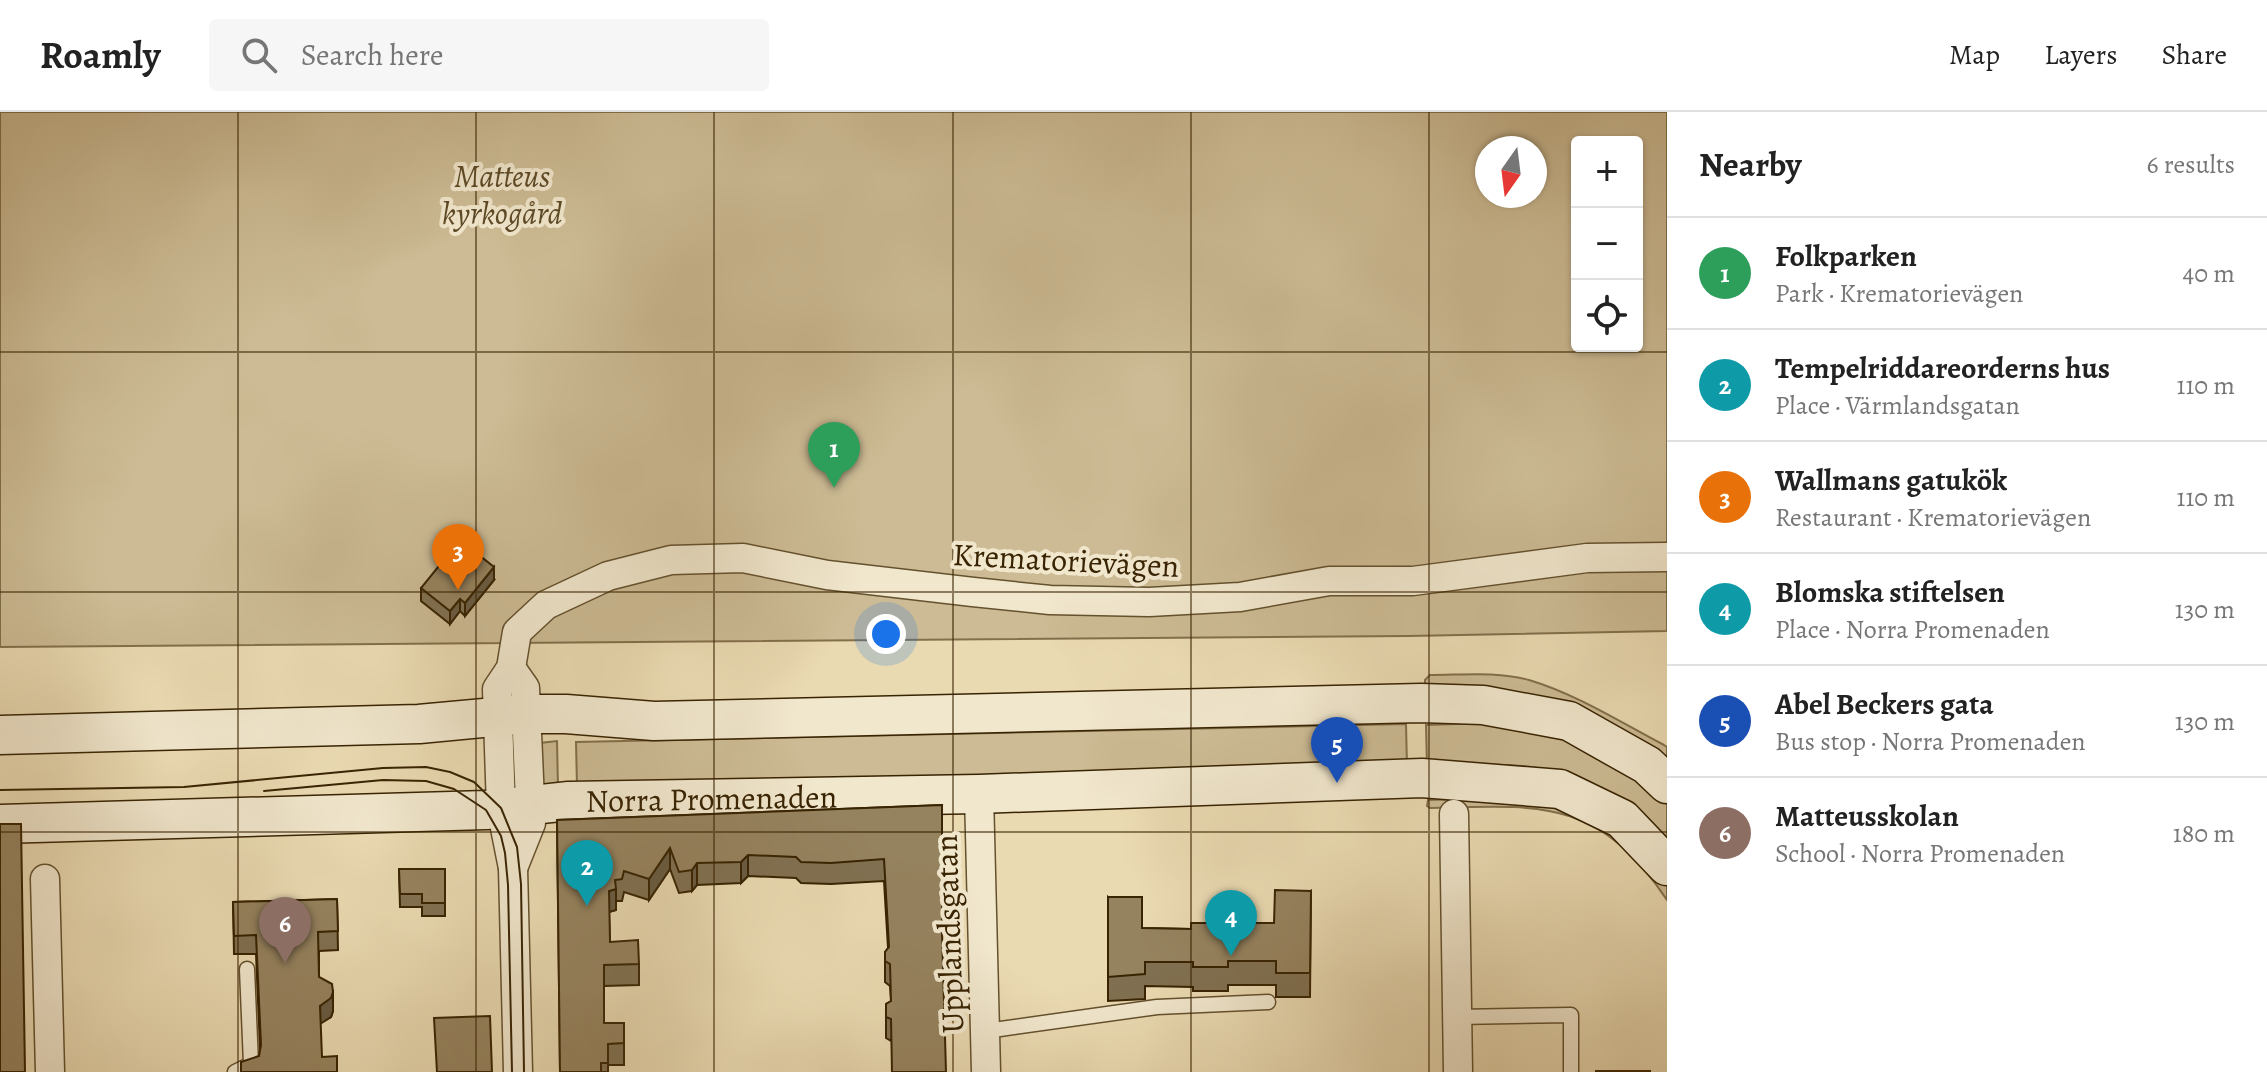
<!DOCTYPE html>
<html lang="en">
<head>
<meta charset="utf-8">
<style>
	:root { --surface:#fff; --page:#f6f6f6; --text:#222; --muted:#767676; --line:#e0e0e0; --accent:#8f2418 }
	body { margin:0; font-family:Alegreya,serif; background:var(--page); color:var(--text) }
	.controls { position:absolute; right:24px; top:24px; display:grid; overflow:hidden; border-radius:8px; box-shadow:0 2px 6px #0004 }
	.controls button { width:72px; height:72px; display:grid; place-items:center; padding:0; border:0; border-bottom:2px solid var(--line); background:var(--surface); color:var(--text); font:40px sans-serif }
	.compass { position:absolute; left:1475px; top:24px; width:72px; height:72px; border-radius:50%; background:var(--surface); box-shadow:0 2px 6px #0004; rotate:194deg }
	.you { position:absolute; left:886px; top:522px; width:28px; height:28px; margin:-20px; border:6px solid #fff; border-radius:50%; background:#1a73e8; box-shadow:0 0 0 12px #1a73e833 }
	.badge { display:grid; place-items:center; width:52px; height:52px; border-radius:50%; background:var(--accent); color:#fff; font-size:26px; font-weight:700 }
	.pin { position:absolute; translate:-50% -66px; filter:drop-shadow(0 2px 4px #0008) }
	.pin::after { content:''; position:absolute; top:42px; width:28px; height:24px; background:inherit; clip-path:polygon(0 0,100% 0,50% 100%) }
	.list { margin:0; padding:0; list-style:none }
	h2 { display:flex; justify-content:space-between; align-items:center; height:104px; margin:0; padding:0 32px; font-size:34px }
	h2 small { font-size:26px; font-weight:400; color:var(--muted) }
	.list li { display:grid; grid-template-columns:52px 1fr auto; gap:24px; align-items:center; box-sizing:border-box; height:112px; padding:0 32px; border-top:2px solid var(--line) }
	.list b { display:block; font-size:30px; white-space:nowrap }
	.list p { margin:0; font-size:26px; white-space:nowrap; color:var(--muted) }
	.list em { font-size:26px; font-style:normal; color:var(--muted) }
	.icon { flex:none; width:44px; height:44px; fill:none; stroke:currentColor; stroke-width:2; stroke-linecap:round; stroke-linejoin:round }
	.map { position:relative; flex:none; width:1667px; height:960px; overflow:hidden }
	header { display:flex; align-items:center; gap:48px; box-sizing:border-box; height:112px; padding:0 40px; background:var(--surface); border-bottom:2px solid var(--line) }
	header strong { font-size:38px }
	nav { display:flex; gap:44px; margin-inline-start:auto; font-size:28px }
	.search { width:560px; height:72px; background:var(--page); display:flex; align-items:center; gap:20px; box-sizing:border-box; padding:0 28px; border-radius:8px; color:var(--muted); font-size:30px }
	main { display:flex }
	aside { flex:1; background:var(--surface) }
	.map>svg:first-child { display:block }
	.green { fill:#ccbb94; stroke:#826f4b; stroke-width:2; fill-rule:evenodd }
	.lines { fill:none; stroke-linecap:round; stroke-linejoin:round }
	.lane-casing { stroke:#64512e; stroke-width:17 }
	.street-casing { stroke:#64512e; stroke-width:31 }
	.secondary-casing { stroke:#382302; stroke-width:41 }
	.lane { stroke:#f1e7cd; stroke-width:14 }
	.street { stroke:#f1e7cd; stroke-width:28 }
	.secondary { stroke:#f1e7cd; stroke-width:38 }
	.tram { stroke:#382302; stroke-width:2 }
	.wall { fill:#807051; stroke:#382302; stroke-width:2 }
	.shaded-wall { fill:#685b42; stroke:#382302; stroke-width:2 }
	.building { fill:#95825e; stroke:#382302; stroke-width:2 }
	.grid { fill:none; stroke:#382302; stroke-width:2; stroke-opacity:0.55 }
	.labels { text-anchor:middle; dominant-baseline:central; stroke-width:8; stroke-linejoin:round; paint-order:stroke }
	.park-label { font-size:32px; font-style:italic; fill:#5d4926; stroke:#f1e7cd }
	.street-label { font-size:32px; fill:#382302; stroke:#f1e7cd }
</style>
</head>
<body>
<header>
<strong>Roamly</strong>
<div class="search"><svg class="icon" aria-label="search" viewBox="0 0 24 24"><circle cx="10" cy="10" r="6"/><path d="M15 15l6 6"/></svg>Search here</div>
<nav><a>Map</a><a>Layers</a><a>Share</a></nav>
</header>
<main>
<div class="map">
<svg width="1667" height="960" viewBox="0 0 1667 960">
	<rect width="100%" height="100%" fill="#eadab2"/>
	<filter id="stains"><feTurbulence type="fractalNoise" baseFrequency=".0025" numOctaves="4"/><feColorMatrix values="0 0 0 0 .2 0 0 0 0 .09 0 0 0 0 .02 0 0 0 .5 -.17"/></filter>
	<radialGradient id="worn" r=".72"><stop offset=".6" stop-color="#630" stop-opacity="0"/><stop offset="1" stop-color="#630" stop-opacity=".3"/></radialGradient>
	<g class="green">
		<path d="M0,0H1667V519L1409,524L0,535ZM1577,30H1637V234H1577ZM1487,36H1535V84H1487Z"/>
		<path d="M1430,563C1462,563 1497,559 1529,568C1576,582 1620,610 1664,633L1667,635V649C1641,633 1615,615 1588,602C1536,577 1482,575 1425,575V568Z"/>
		<path d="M1485,611L1551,622L1588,634L1667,688V726C1632,694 1587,664 1538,656C1502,650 1463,654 1427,655L1426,613Z"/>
		<polygon points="1406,612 1407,654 577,674 576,630"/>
		<polygon points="557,629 558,675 543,675 540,631"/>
		<path d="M1497,686L1536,688L1598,709L1662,767L1667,774V788C1599,686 1541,693 1430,696L1427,694L1428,688Z"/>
	</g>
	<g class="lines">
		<defs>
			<g id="lane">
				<polyline points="1457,905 1571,903 1571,960"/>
				<polyline points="986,919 1157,895 1268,890"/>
				<polyline points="235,960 251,952 247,857"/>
			</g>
			<g id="street">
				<polyline points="511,556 525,576 531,711 513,756"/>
				<polyline points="979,682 986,960"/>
				<polyline points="1454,702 1458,960"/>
				<polyline points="45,767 50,960"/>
				<polyline points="518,960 513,756 501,696 497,577 511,556 517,520 546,493 608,464 671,448 743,446 827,463 973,480 1050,488 1149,490 1240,485 1329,469 1413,469 1587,446 1667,445"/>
			</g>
			<g id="secondary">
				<polyline points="0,623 419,612 526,602 566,602 654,609 1421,591 1483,593 1569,609 1647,653 1667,672"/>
				<path id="s1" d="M0,712L486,698L569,689L979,682L1422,666L1560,677L1622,707L1667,754"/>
			</g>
		</defs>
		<use href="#lane" class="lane-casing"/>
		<use href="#street" class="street-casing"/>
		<use href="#secondary" class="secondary-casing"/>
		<use href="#lane" class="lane"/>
		<use href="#street" class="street"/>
		<use href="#secondary" class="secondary"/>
		<g class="tram">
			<polyline points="0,678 184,675 383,656 426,655 450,660 474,670 501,696 517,735 521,772 524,960"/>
			<polyline points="264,679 383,668 426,669 454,677 486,698 501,724 505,741 508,773 512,960"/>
		</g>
	</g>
	<g class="wall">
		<polygon points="494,468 465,504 460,499 450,512 421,489 421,476"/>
		<polygon points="942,693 891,929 886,926 886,892 891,889 890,874 885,870 885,840 888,836 884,769 831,772 801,771 796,766 748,764 741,771 697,773 692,779 679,781 670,757 649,788 624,780 622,789 616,789 616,798 609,800 610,830 639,852 639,873 604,874 604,911 624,911 624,953 608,953 608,960 560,960 557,708"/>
		<polygon points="399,757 445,757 445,804 422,804 422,795 400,795"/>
		<polygon points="1311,779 1310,885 1276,885 1276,873 1228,873 1228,879 1193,879 1193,875 1145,874 1145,887 1108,889 1108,785 1142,816 1191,817 1274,811"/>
		<polygon points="337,787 338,838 319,839 319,865 333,899 331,905 260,936 256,842 234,842 233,790"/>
	</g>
	<g class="shaded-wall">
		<polygon points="494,455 494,468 465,504 465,491"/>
		<polygon points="460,487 460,499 450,512 450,499"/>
		<polygon points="670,736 670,757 649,788 649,767"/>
		<polygon points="748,743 748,764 741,771 741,750"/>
		<polygon points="697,751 697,773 692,779 692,758"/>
		<polygon points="616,777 616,798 609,800 609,779"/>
		<polygon points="333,880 333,899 331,905 320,912 320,894"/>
	</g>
	<g class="building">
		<polygon points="460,428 494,455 465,491 460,487 450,499 421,476"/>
		<polygon points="942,693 942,819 946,960 892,960 891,907 886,905 886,892 891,889 890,852 885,849 885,840 889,835 884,747 831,751 801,750 796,745 748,743 741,750 697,751 692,758 679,760 670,736 649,767 624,759 622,767 615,768 616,777 609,779 610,830 638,828 639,852 604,853 604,911 624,911 624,931 608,932 608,951 601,951 601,960 560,960 557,708"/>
		<polygon points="0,712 21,712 25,960 0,960"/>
		<polygon points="399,757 445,757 445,791 422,791 422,782 400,782"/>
		<polygon points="1275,778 1311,779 1310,861 1276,861 1276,849 1228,849 1228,855 1193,855 1193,850 1145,850 1145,862 1108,865 1108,785 1142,785 1142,816 1191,817 1191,811 1274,811"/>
		<polygon points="337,787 338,819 318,820 319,865 332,872 333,880 331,886 320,894 322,945 337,944 337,960 241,960 241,950 259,944 261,933 256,823 234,824 233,790"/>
		<polygon points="490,904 492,960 437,960 434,906"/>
		<rect x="1596" y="959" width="54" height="1"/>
	</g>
	<path class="grid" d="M238,0V960M476,0V960M714,0V960M953,0V960M1191,0V960M1429,0V960M0,240H1667M0,480H1667M0,720H1667"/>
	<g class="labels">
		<g class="park-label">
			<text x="502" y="64">Matteus<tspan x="502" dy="37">kyrkogård</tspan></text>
		</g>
		<g class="street-label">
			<text transform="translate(1066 448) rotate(3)">Krematorievägen</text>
			<text stroke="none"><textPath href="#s1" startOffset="712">Norra Promenaden</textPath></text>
			<text transform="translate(949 822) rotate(-92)">Upplandsgatan</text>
		</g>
	</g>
	<rect width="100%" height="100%" filter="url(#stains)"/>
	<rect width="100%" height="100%" fill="url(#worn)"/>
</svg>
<div class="controls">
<button>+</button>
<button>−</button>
<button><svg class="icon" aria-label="locate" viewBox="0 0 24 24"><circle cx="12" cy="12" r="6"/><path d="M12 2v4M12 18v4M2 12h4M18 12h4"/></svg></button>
</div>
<svg class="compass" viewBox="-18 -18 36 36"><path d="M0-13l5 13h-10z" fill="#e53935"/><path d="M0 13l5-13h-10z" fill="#767676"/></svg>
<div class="you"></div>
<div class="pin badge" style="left:834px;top:376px;background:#2e9e5b">1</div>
<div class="pin badge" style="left:587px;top:794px;background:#0f9aa8">2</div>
<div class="pin badge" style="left:458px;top:478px;background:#e8710a">3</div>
<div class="pin badge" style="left:1231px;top:844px;background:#0f9aa8">4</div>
<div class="pin badge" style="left:1337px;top:671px;background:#1a4fb4">5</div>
<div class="pin badge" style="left:285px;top:851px;background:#8d6e63">6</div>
</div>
<aside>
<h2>Nearby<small>6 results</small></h2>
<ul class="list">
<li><span class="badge" style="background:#2e9e5b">1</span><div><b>Folkparken</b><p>Park · Krematorievägen</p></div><em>40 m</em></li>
<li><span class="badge" style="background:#0f9aa8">2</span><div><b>Tempelriddareorderns hus</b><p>Place · Värmlandsgatan</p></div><em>110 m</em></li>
<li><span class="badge" style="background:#e8710a">3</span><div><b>Wallmans gatukök</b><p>Restaurant · Krematorievägen</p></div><em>110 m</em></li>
<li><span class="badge" style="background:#0f9aa8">4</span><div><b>Blomska stiftelsen</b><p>Place · Norra Promenaden</p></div><em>130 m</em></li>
<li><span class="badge" style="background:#1a4fb4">5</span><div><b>Abel Beckers gata</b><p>Bus stop · Norra Promenaden</p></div><em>130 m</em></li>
<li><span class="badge" style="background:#8d6e63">6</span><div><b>Matteusskolan</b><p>School · Norra Promenaden</p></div><em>180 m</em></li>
</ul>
</aside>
</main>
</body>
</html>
